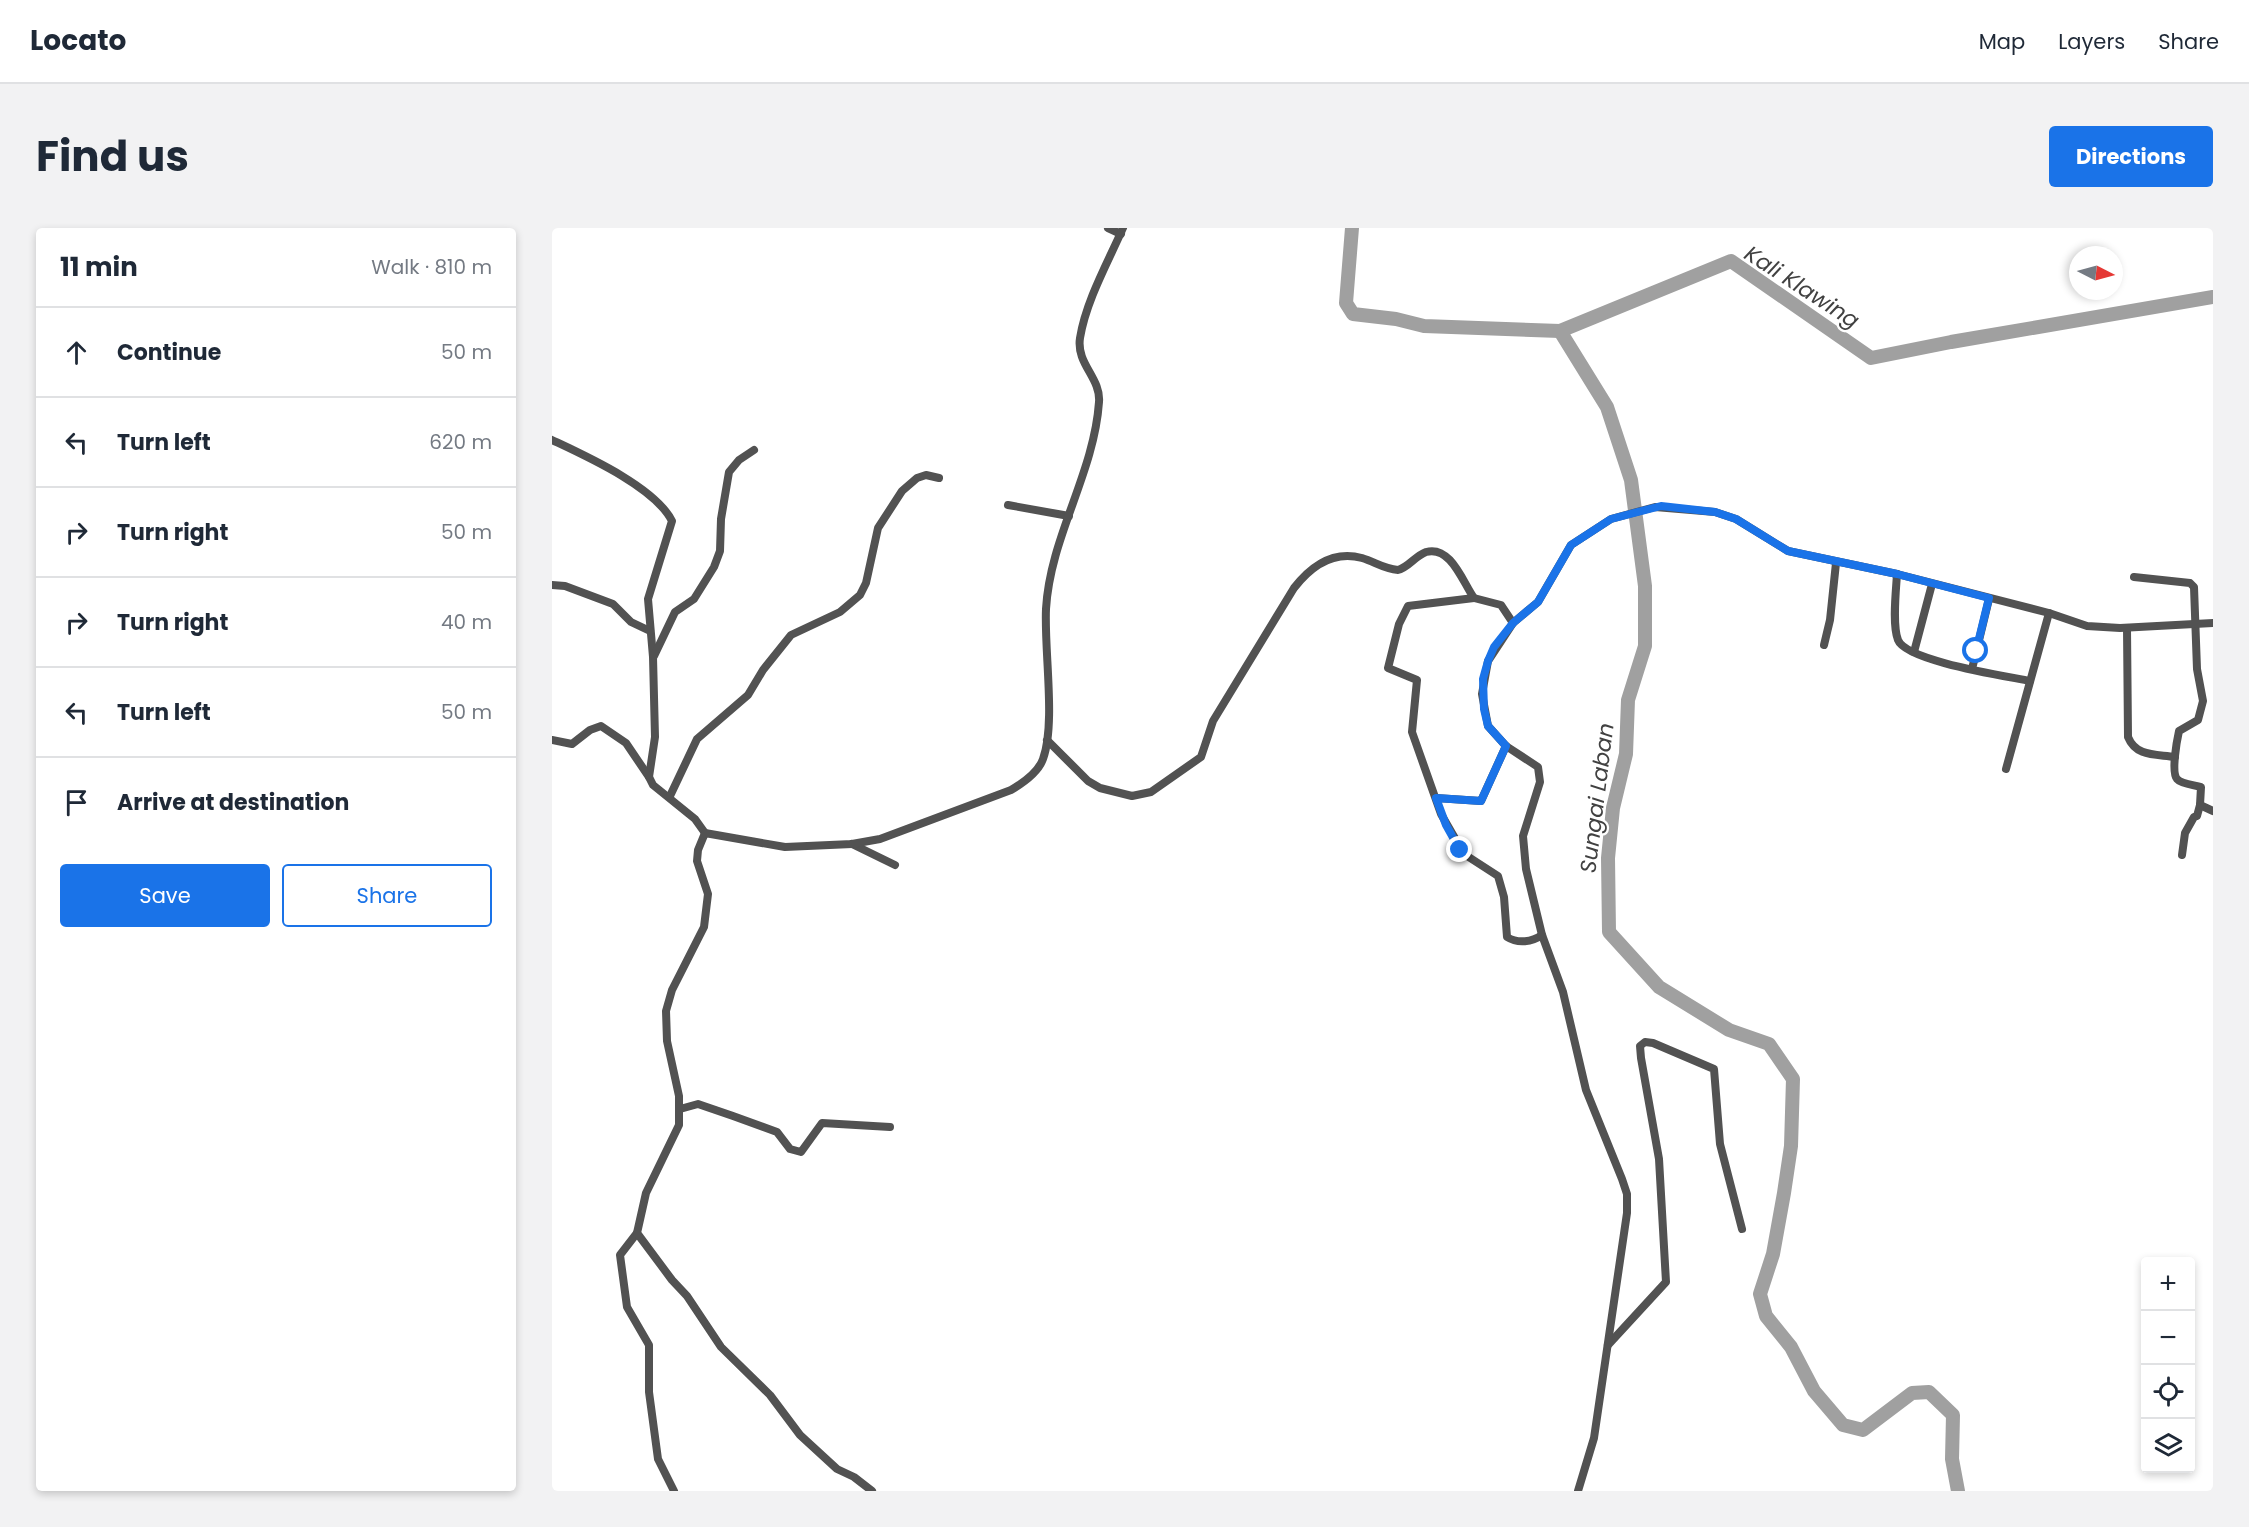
<!DOCTYPE html>
<html lang="en">
<head>
<meta charset="utf-8">
<style>
	:root { --surface:#fff; --page:#f2f2f3; --text:#1f2937; --muted:#747a83; --line:#e0e1e3; --accent:#1a73e8 }
	body { margin:0; font-family:Poppins,sans-serif; background:var(--page); color:var(--text) }
	.controls { position:absolute; right:18px; bottom:18px; display:grid; overflow:hidden; border-radius:6px; box-shadow:0 3px 9px #0003 }
	.controls button { width:54px; height:54px; display:grid; place-items:center; padding:0; border:0; border-bottom:2px solid var(--line); background:var(--surface); color:var(--text); font:30px sans-serif }
	.compass { position:absolute; left:1517px; top:18px; width:54px; height:54px; border-radius:50%; background:var(--surface); box-shadow:0 3px 9px #0003; rotate:96deg }
	.stop { position:absolute; width:18px; height:18px; margin:-14px; border:4px solid #1a73e8; border-radius:50%; background:#fff }
	.stop.end { background:#1a73e8; border-color:#fff; box-shadow:0 2px 6px #0008 }
	.list { margin:0; padding:0; list-style:none }
	h2 { display:flex; justify-content:space-between; align-items:center; height:78px; margin:0; padding:0 24px; font-size:26px }
	h2 small { font-size:20px; font-weight:400; color:var(--muted) }
	.list li { display:grid; grid-template-columns:39px 1fr auto; gap:18px; align-items:center; box-sizing:border-box; height:90px; padding:0 24px; border-top:2px solid var(--line) }
	.list b { display:block; font-size:22px; white-space:nowrap }
	.list em { font-size:20px; font-style:normal; color:var(--muted) }
	.actions { display:flex; gap:12px; padding:18px 24px }
	.actions a { flex:1; padding:14px 0; border:2px solid var(--accent); border-radius:6px; text-align:center; font-size:21px; color:var(--accent) }
	.actions .main { background:var(--accent); color:#fff }
	.icon { flex:none; width:33px; height:33px; fill:none; stroke:currentColor; stroke-width:2; stroke-linecap:round; stroke-linejoin:round }
	.map { position:relative; flex:none; width:1661px; height:1263px; overflow:hidden; border-radius:6px }
	header { display:flex; align-items:center; gap:36px; box-sizing:border-box; height:84px; padding:0 30px; background:var(--surface); border-bottom:2px solid var(--line) }
	header strong { font-size:28px }
	nav { display:flex; gap:33px; margin-inline-start:auto; font-size:21px }
	.intro { display:flex; align-items:center; justify-content:space-between; box-sizing:border-box; height:144px; padding:0 36px }
	h1 { margin:0; font-size:42px }
	.button { padding:15px 27px; border-radius:6px; background:var(--accent); color:#fff; font-size:21px; font-weight:700 }
	main { display:flex; gap:36px; padding:0 36px }
	aside { flex:1; background:var(--surface); border-radius:6px; box-shadow:0 3px 9px #0003 }
	.map>svg:first-child { display:block }
	.lines { fill:none; stroke-linecap:round; stroke-linejoin:round }
	.river { stroke:#a0a0a0; stroke-width:14 }
	.street { stroke:#525252; stroke-width:8 }
	.route { stroke:#1a73e8; stroke-width:8 }
	.labels { text-anchor:middle; dominant-baseline:central; stroke-width:4.5; stroke-linejoin:round; paint-order:stroke }
	.water-label { font-size:22px; font-style:italic; fill:#414141; stroke:#fff }
</style>
</head>
<body>
<header>
<strong>Locato</strong>
<nav><a>Map</a><a>Layers</a><a>Share</a></nav>
</header>
<div class="intro"><h1>Find us</h1><a class="button">Directions</a></div>
<main>
<aside>
<h2>11 min<small>Walk · 810 m</small></h2>
<ul class="list">
<li><svg class="icon" aria-label="ahead" viewBox="0 0 24 24"><path d="M12 20V5M6 11l6-6 6 6"/></svg><div><b>Continue</b></div><em>50 m</em></li>
<li><svg class="icon" aria-label="left" viewBox="0 0 24 24"><path d="M17 20v-9H6M10 6l-5 5 5 5"/></svg><div><b>Turn left</b></div><em>620 m</em></li>
<li><svg class="icon" aria-label="right" viewBox="0 0 24 24"><path d="M7 20v-9h11M14 6l5 5-5 5"/></svg><div><b>Turn right</b></div><em>50 m</em></li>
<li><svg class="icon" aria-label="right" viewBox="0 0 24 24"><path d="M7 20v-9h11M14 6l5 5-5 5"/></svg><div><b>Turn right</b></div><em>40 m</em></li>
<li><svg class="icon" aria-label="left" viewBox="0 0 24 24"><path d="M17 20v-9H6M10 6l-5 5 5 5"/></svg><div><b>Turn left</b></div><em>50 m</em></li>
<li><svg class="icon" aria-label="arrive" viewBox="0 0 24 24"><path d="M6 21V4h12l-3 4 3 4H6"/></svg><div><b>Arrive at destination</b></div></li>
</ul>
<div class="actions"><a class="main">Save</a><a>Share</a></div>
</aside>
<div class="map">
<svg width="1661" height="1263" viewBox="0 0 1661 1263">
	<rect width="100%" height="100%" fill="#fff"/>
	<g class="lines">
		<g class="river">
			<polyline points="800,0 794,75 801,86 844,91 872,98 1008,103 1179,33 1319,130 1399,114 1661,69"/>
			<polyline points="1008,103 1055,179 1079,252 1093,358 1093,418 1076,472 1074,526 1061,580 1056,630 1057,704 1107,759 1177,802 1217,816 1241,851 1239,918 1232,965 1221,1026 1208,1066 1214,1088 1239,1119 1262,1163 1291,1197 1311,1202 1360,1165 1377,1164 1401,1187 1400,1231 1406,1263"/>
		</g>
		<g class="street">
			<polyline points="556,0 569,6"/>
			<path d="M0,212C34,228 103,259 120,293L96,371L101,429L103,509L97,549L101,557L143,591L153,605"/>
			<polyline points="456,277 517,288"/>
			<path d="M1345,346C1344,363 1340,397 1346,412C1354,433 1454,448 1478,453"/>
			<path d="M1582,349L1638,355L1642,359L1645,441L1651,473L1646,492L1627,503C1625,512 1619,544 1625,551C1629,556 1643,557 1649,559L1648,577L1661,583"/>
			<polyline points="0,357 13,358 61,376 79,394 98,403"/>
			<path d="M922,370L856,378L847,396L836,440L865,452L860,504L889,586L912,626L946,648L952,669L955,709C966,716 980,714 990,707"/>
			<path d="M1575,400L1576,509C1584,529 1604,526 1623,529"/>
			<polyline points="1272,417 1278,392 1284,335"/>
			<polyline points="1362,424 1380,356"/>
			<polyline points="102,428 123,384 142,371 162,339 168,323 169,291 177,244 187,232 202,222"/>
			<polyline points="1420,441 1437,371"/>
			<polyline points="0,512 20,516 38,502 49,498 74,515 97,549"/>
			<path d="M495,512L536,553L548,560L580,568L599,564L649,529L661,493L742,360C759,338 781,322 810,330C823,334 832,341 846,342C857,339 863,328 874,324C899,317 911,355 922,370L949,377L961,395"/>
			<polyline points="1454,541 1497,385"/>
			<polyline points="118,568 145,511 196,467 211,442 239,407 288,384 308,367 314,355 326,300 350,263 365,250 374,247 387,250"/>
			<polyline points="884,570 929,573 954,518"/>
			<polyline points="300,616 343,637"/>
			<polyline points="1630,627 1633,605 1642,589 1645,588 1648,577"/>
			<polyline points="128,881 146,876 181,888 225,904 238,921 249,924 270,895 338,899"/>
			<polyline points="85,1005 68,1027 75,1079 97,1117 97,1164 106,1231 122,1263"/>
			<polyline points="1056,1117 1114,1054 1107,931 1089,830 1088,818 1093,814 1101,815 1162,841 1168,916 1190,1001"/>
			<path d="M320,1263L302,1249L285,1241L248,1207L218,1167L169,1119L135,1068L120,1052L85,1005L94,965L127,897V868L115,813L114,783L120,762L152,699L156,666L145,633L146,622L153,605L233,619L300,616L328,611L459,562C471,555 486,545 491,531C504,495 492,423 494,381C498,309 542,246 547,174C549,150 524,136 528,110C534,73 556,34 571,0"/>
			<polyline points="1026,1263 1042,1210 1075,985 1075,966 1070,951 1034,862 1011,764 990,707 974,641 971,608 988,554 986,539 954,518 936,498 930,466 936,433 961,395 986,374 1019,317 1059,291 1103,279 1163,284 1184,291 1236,323 1345,346 1497,385 1535,398 1568,400 1661,395"/>
		</g>
	</g>
	<g class="lines">
		<polyline class="route" points="908,622 894,597 884,570 929,573 954,518 936,498 932,481 931,451 936,433 942,419 961,395 986,374 1019,317 1059,291 1109,278 1163,284 1184,291 1236,323 1345,346 1437,370 1424,423"/>
	</g>
	<g class="labels">
		<g class="water-label">
			<text transform="translate(1250 59) rotate(33)">Kali Klawing</text>
			<text transform="translate(1045 570) rotate(-83)">Sungai Laban</text>
		</g>
	</g>
</svg>
<div class="controls">
<button>+</button>
<button>−</button>
<button><svg class="icon" aria-label="locate" viewBox="0 0 24 24"><circle cx="12" cy="12" r="6"/><path d="M12 2v4M12 18v4M2 12h4M18 12h4"/></svg></button>
<button><svg class="icon" aria-label="layers" viewBox="0 0 24 24"><path d="M12 4l9 5-9 5-9-5zM3 14l9 5 9-5"/></svg></button>
</div>
<svg class="compass" viewBox="-18 -18 36 36"><path d="M0-13l5 13h-10z" fill="#e53935"/><path d="M0 13l5-13h-10z" fill="#747a83"/></svg>
<div class="stop" style="left:1424px;top:423px"></div>
<div class="stop end" style="left:908px;top:622px"></div>
</div>
</main>
</body>
</html>
